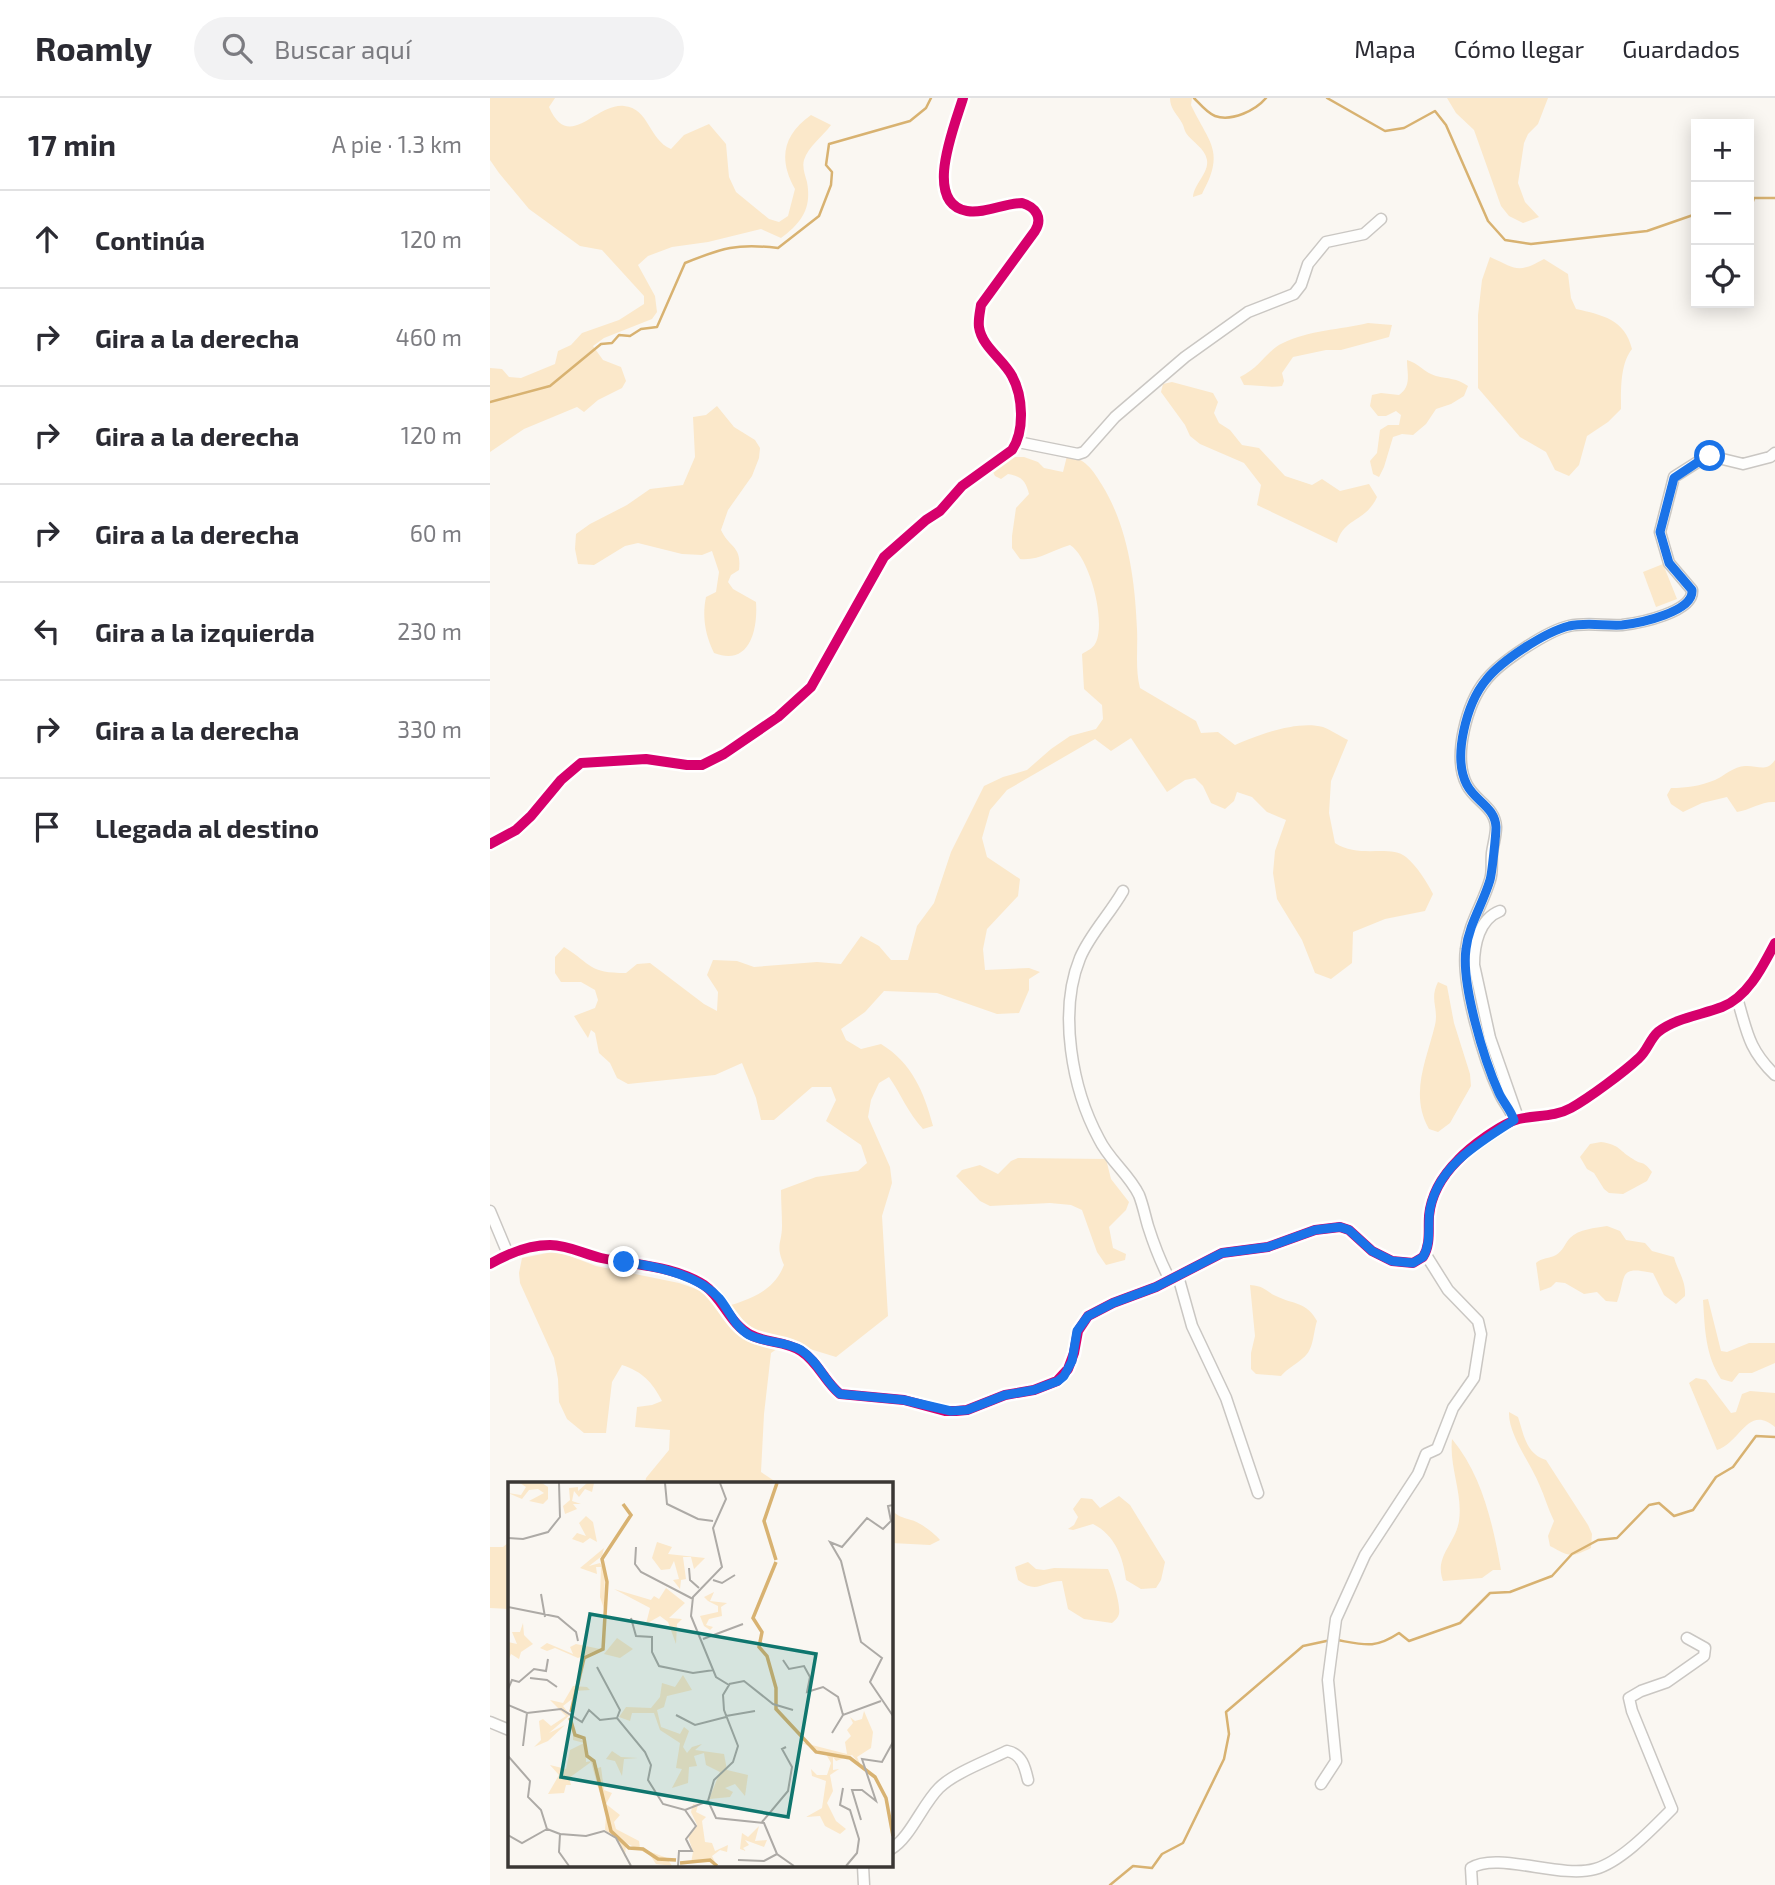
<!DOCTYPE html>
<html lang="es">
<head>
<meta charset="utf-8">
<style>
	:root { --surface:#fff; --page:#f2f2f3; --text:#2b2b33; --muted:#7c7c81; --line:#e1e1e2 }
	body { margin:0; font-family:"Exo 2",sans-serif; background:var(--page); color:var(--text) }
	.controls { position:absolute; right:21px; top:21px; display:grid; overflow:hidden; border-radius:0px; box-shadow:0 4px 18px #0003 }
	.controls button { width:63px; height:63px; display:grid; place-items:center; padding:0; border:0; border-bottom:2px solid var(--line); background:var(--surface); color:var(--text); font:35px sans-serif }
	.stop { position:absolute; width:21px; height:21px; margin:-16px; border:5px solid #1a73e8; border-radius:50%; background:#fff }
	.stop.end { background:#1a73e8; border-color:#fff; box-shadow:0 2px 7px #0008 }
	.list { margin:0; padding:0; list-style:none }
	h2 { display:flex; justify-content:space-between; align-items:center; height:91px; margin:0; padding:0 28px; font-size:30px }
	h2 small { font-size:23px; font-weight:400; color:var(--muted) }
	.list li { display:grid; grid-template-columns:46px 1fr auto; gap:21px; align-items:center; box-sizing:border-box; height:98px; padding:0 28px; border-top:2px solid var(--line) }
	.list b { display:block; font-size:26px; white-space:nowrap }
	.list em { font-size:23px; font-style:normal; color:var(--muted) }
	.icon { flex:none; width:38px; height:38px; fill:none; stroke:currentColor; stroke-width:2; stroke-linecap:round; stroke-linejoin:round }
	.map { position:relative; flex:none; width:1285px; height:1787px; overflow:hidden }
	header { display:flex; align-items:center; gap:42px; box-sizing:border-box; height:98px; padding:0 35px; background:var(--surface); border-bottom:2px solid var(--line) }
	header strong { font-size:33px }
	nav { display:flex; gap:38px; margin-inline-start:auto; font-size:24px }
	.search { width:490px; height:63px; background:var(--page); display:flex; align-items:center; gap:18px; box-sizing:border-box; padding:0 24px; border-radius:38px; color:var(--muted); font-size:26px }
	main { display:flex }
	aside { flex:1; background:var(--surface) }
	.map>svg:first-child { display:block }
	.green { fill:#fbe8ca }
	.lines { fill:none; stroke-linecap:round; stroke-linejoin:round }
	.stream { stroke:#d8b271; stroke-width:2.5 }
	.street-casing { stroke:#cac7c3; stroke-width:13 }
	.street { stroke:#fefefd; stroke-width:10 }
	.cycleway-casing { stroke:#fff; stroke-width:15 }
	.cycleway { stroke:#d6006c; stroke-width:10 }
	.route { stroke:#1a73e8; stroke-width:9 }
	.inset-river { fill:none; stroke:#d8b271; stroke-width:3.5 }
	.inset-road { fill:none; stroke:#adaaa6; stroke-width:2 }
	.view { fill:#0f766e; fill-opacity:0.15; stroke:#0f766e; stroke-width:3.5 }
	.inset-edge { fill:none; stroke:#3a3734; stroke-width:3.5 }
</style>
</head>
<body>
<header>
<strong>Roamly</strong>
<div class="search"><svg class="icon" aria-label="search" viewBox="0 0 24 24"><circle cx="10" cy="10" r="6"/><path d="M15 15l6 6"/></svg>Buscar aquí</div>
<nav><a>Mapa</a><a>Cómo llegar</a><a>Guardados</a></nav>
</header>
<main>
<aside>
<h2>17 min<small>A pie · 1.3 km</small></h2>
<ul class="list">
<li><svg class="icon" aria-label="ahead" viewBox="0 0 24 24"><path d="M12 20V5M6 11l6-6 6 6"/></svg><div><b>Continúa</b></div><em>120 m</em></li>
<li><svg class="icon" aria-label="right" viewBox="0 0 24 24"><path d="M7 20v-9h11M14 6l5 5-5 5"/></svg><div><b>Gira a la derecha</b></div><em>460 m</em></li>
<li><svg class="icon" aria-label="right" viewBox="0 0 24 24"><path d="M7 20v-9h11M14 6l5 5-5 5"/></svg><div><b>Gira a la derecha</b></div><em>120 m</em></li>
<li><svg class="icon" aria-label="right" viewBox="0 0 24 24"><path d="M7 20v-9h11M14 6l5 5-5 5"/></svg><div><b>Gira a la derecha</b></div><em>60 m</em></li>
<li><svg class="icon" aria-label="left" viewBox="0 0 24 24"><path d="M17 20v-9H6M10 6l-5 5 5 5"/></svg><div><b>Gira a la izquierda</b></div><em>230 m</em></li>
<li><svg class="icon" aria-label="right" viewBox="0 0 24 24"><path d="M7 20v-9h11M14 6l5 5-5 5"/></svg><div><b>Gira a la derecha</b></div><em>330 m</em></li>
<li><svg class="icon" aria-label="arrive" viewBox="0 0 24 24"><path d="M6 21V4h12l-3 4 3 4H6"/></svg><div><b>Llegada al destino</b></div></li>
</ul>
</aside>
<div class="map">
<svg width="1285" height="1787" viewBox="0 0 1285 1787">
	<rect width="100%" height="100%" fill="#faf7f2"/>
	<g class="green">
		<path d="M0,0H65L59,9C79,55 105,5 134,8C159,10 159,42 181,51L194,37L219,26L236,46L239,79L246,94L279,121L289,124L298,118L305,91C288,61 293,37 321,17L341,27C333,38 318,49 314,62C312,69 315,77 317,84C322,111 311,125 291,140L271,131L218,144L182,149L158,158L148,167L165,198L167,214L162,221L114,240L103,248L113,262L131,269L136,283L132,290L108,302L94,314L87,309L34,331L0,354V270L12,271L19,279L31,280L65,266L68,253L81,247L92,235L129,222L154,206V198L112,152L90,148L39,111L9,75L0,62Z"/>
		<path d="M680,0H702L701,7C719,45 736,53 712,96L703,99C704,86 719,75 717,62C715,50 702,44 696,35C694,32 694,28 692,25C687,16 680,11 680,0Z"/>
		<polygon points="957,0 1058,0 1048,26 1038,36 1034,45 1028,85 1035,104 1049,119 1033,125 1019,118 1011,108 984,32 966,15"/>
		<path d="M1000,159C1027,171 1027,176 1054,161L1078,176L1081,200L1086,211C1112,217 1135,221 1142,251C1130,266 1131,292 1131,311L1118,324L1097,338L1089,367L1079,378L1065,372L1056,354L1030,339L988,290V217L992,182Z"/>
		<path d="M878,225L902,227L899,239L851,252H836L803,259L792,275L794,283L792,288C781,290 766,287 754,287L750,279C771,269 777,252 793,245C819,232 850,232 878,225Z"/>
		<path d="M917,262C928,265 935,275 946,278C958,281 967,280 978,288L974,298L961,306L946,311L936,326L923,337L912,336L903,339L894,369L889,379L883,376L880,363L887,355L890,332L898,327H909L911,317L906,313L896,318H888L880,308L882,297L891,295L909,297C922,288 917,276 917,262Z"/>
		<path d="M682,284L723,295L728,304L724,315L729,325L740,332L752,347L769,350L795,378L822,387L832,381L850,393L879,386L887,399C876,424 853,420 847,445L767,407L771,387L754,365L710,346L700,338L695,327L671,294L673,286Z"/>
		<path d="M227,308L244,329L265,342L270,350L269,360L262,378L238,412L231,432C239,450 252,447 249,472L241,477L238,484L243,491L266,504C268,531 260,569 224,555C215,537 212,518 216,499L226,494L229,474L222,453L212,457L192,456L148,445L135,448L104,467L88,466L85,451L86,436L100,426L137,407L160,391L193,387L205,359L203,319L216,317Z"/>
		<path d="M577,358C595,360 603,372 612,387C638,429 645,482 647,531C648,550 645,571 650,590L706,623L711,635L728,634L745,647C768,637 807,622 833,629C841,632 850,638 858,642L841,683L839,715L845,745C869,761 900,746 916,759C927,768 937,784 943,796L935,813L895,821L863,834L862,865L841,881L825,875L812,842L787,801L783,775L785,753L796,722L777,714L762,699L747,694L744,703L735,711L721,705L713,688L705,680L695,682L677,694L641,640L621,653L605,641L517,692L500,712L492,740L497,759L530,781L528,798L497,831L493,851L495,872L539,870L550,874L539,881V892L529,915L507,916L447,895L394,893L375,914L351,931L356,942L371,951L391,946C422,965 434,994 443,1028L433,1031C418,1015 411,996 399,979L389,985L381,1002L378,1019L400,1069L402,1085L392,1118L398,1218L346,1259L297,1244L281,1255L274,1316L271,1374L289,1386H155L156,1380L179,1352L180,1332L145,1329L147,1309L162,1307L172,1303C162,1284 153,1274 132,1267L122,1284L116,1335H94L77,1321L69,1304L68,1281L64,1260L30,1185L29,1175L32,1160L67,1153L106,1168L189,1185L215,1194L228,1211C255,1203 283,1196 294,1167C285,1147 292,1145 292,1128C292,1116 291,1104 291,1092L326,1079L368,1073L377,1065L371,1047L336,1023L346,1002L341,989H322L284,1022H271L266,1000L252,965L225,977L138,986L127,980L120,965L109,955L105,935L101,932L98,940L84,918L105,910L108,902L105,892L91,884H71L65,875V859L74,849C103,867 98,875 136,875L147,866L160,865L214,906L227,913L228,894L217,877L223,862L247,863L264,869L327,864L351,866L371,838L389,848L401,862H418L427,828L444,805L461,754L494,688L513,679L537,672L561,651L580,638L606,631L613,621L612,607L594,591L592,556C597,553 603,550 605,546C617,526 600,459 580,447C562,452 549,463 530,461L522,450V438L526,410L539,396C536,383 531,378 518,376L511,381L505,378L502,372L524,359H534L548,364L554,370L573,374Z"/>
		<polygon points="1173,466 1187,501 1166,509 1153,474"/>
		<path d="M1285,662V704C1272,703 1260,712 1247,714L1237,699L1212,705L1193,714L1181,706L1177,697L1181,690C1197,690 1210,688 1225,682C1234,678 1244,668 1255,668C1267,667 1276,675 1285,662Z"/>
		<path d="M948,884L957,888L964,925L980,976L981,988L960,1025L948,1034L939,1031C919,996 937,961 945,927C949,909 939,902 948,884Z"/>
		<path d="M1111,1044C1131,1047 1129,1053 1143,1061C1153,1068 1152,1061 1162,1074L1157,1083L1133,1096L1119,1095L1114,1091L1104,1075L1097,1071L1090,1059L1100,1046Z"/>
		<polygon points="528,1060 616,1061 621,1081 639,1104 636,1112 619,1129 623,1150 636,1156 635,1162 616,1167 607,1154 592,1112 581,1107 560,1105 500,1108 490,1103 466,1078 472,1072 490,1067 508,1076 521,1063"/>
		<path d="M1117,1128L1130,1133L1136,1142L1155,1145L1162,1153L1184,1159C1188,1174 1196,1182 1195,1198L1186,1206L1174,1197L1163,1175C1127,1167 1137,1178 1127,1204L1116,1203L1107,1194L1094,1196L1075,1185L1066,1184L1061,1189L1050,1193L1046,1165C1053,1159 1059,1161 1066,1157C1073,1153 1075,1145 1080,1140C1089,1131 1105,1130 1117,1128Z"/>
		<path d="M760,1187C775,1188 775,1193 786,1198C804,1207 816,1203 827,1223C823,1235 824,1252 813,1260C805,1267 798,1270 791,1278L766,1276L761,1271V1255L765,1238Z"/>
		<path d="M1218,1201L1231,1253L1237,1254L1259,1245H1285V1265L1262,1275H1249L1242,1284L1231,1281C1215,1256 1215,1231 1213,1202Z"/>
		<path d="M1206,1280L1216,1282L1241,1315L1246,1314L1252,1296L1260,1293L1285,1295V1329C1258,1306 1251,1344 1227,1352L1199,1285Z"/>
		<path d="M1019,1314L1028,1319C1034,1337 1036,1356 1056,1362L1098,1427L1102,1436L1101,1450C1080,1460 1081,1459 1060,1448L1058,1438L1064,1423C1058,1411 1055,1399 1049,1386C1041,1366 1018,1336 1019,1314Z"/>
		<path d="M962,1341C992,1377 1003,1426 1011,1472H1003L992,1480L953,1483C944,1458 965,1447 969,1423C973,1395 959,1369 962,1341Z"/>
		<path d="M629,1398L640,1407L675,1464L671,1482L666,1490L651,1491L636,1482C633,1459 625,1437 603,1426L583,1432L578,1431L584,1427L588,1419L583,1411L591,1400L602,1401L610,1410Z"/>
		<path d="M401,1411C408,1419 412,1419 421,1422C430,1424 444,1435 450,1442L440,1447L401,1445Z"/>
		<polygon points="19,1444 19,1511 0,1510 0,1449 13,1449"/>
		<path d="M538,1464L546,1471L554,1472L564,1470L618,1471C622,1479 631,1507 629,1516C628,1520 625,1522 622,1525L594,1521L578,1511L572,1483C551,1483 548,1497 528,1482L525,1469Z"/>
	</g>
	<g class="lines">
		<g class="stream">
			<path d="M704,0C710,6 717,15 725,18C742,24 766,12 776,0"/>
			<polyline points="837,0 895,33 914,30 945,13 956,27 998,123 1015,142 1041,146 1157,133 1206,116"/>
			<polyline points="1259,116 1264,100 1285,100"/>
			<path d="M0,304L60,288L111,246L122,245L129,237L140,238L151,231L167,229L195,165C232,150 247,145 288,150L329,118L341,87L342,74L336,67L339,46L420,23L436,10L441,0"/>
			<path d="M847,1542C875,1547 885,1551 909,1535L919,1543L970,1525L1000,1495L1020,1494L1062,1478L1082,1456L1108,1442L1127,1440L1159,1407L1169,1405L1184,1418L1203,1412L1226,1379L1243,1369L1266,1338L1285,1339"/>
			<polyline points="620,1787 643,1768 662,1770 672,1756 693,1745 734,1661 739,1636 736,1614 813,1548 841,1542"/>
		</g>
		<defs>
			<g id="street">
				<polyline points="528,344 588,356 594,354 625,319 695,259 758,214 804,196 811,187 818,166 836,144 874,136 891,121"/>
				<path d="M0,746L26,732L41,718L71,682L91,665L156,661L197,667H212L234,656L288,619L321,589L394,459L436,422L450,413L472,388L522,352C535,333 533,298 522,278C513,261 492,249 489,229C488,222 490,214 491,207L545,133C553,120 546,109 532,105C514,105 495,116 477,113C432,105 465,27 473,0"/>
				<path d="M633,793C620,816 600,836 590,860C568,914 582,991 609,1041C619,1062 639,1076 649,1097C653,1107 655,1118 658,1128C664,1147 671,1165 680,1182"/>
				<path d="M1010,813C989,821 984,847 984,867L1000,940L1027,1017"/>
				<path d="M1247,900C1257,933 1258,951 1285,977"/>
				<path d="M1024,1022C1021,1012 1013,1004 1009,994C994,962 971,886 976,851C979,825 993,806 1000,782C1003,773 1001,764 1002,755C1003,747 1006,738 1006,729C1005,709 985,703 977,687C962,659 977,605 996,582C1010,564 1057,533 1079,528C1097,524 1114,528 1132,527C1150,525 1204,514 1202,492L1179,465L1170,434L1184,379L1214,360L1220,358L1253,366L1280,359L1285,355"/>
				<polyline points="0,1113 18,1156"/>
				<path d="M0,1166C19,1155 38,1147 60,1147C78,1147 94,1156 111,1160C144,1167 185,1168 214,1187C233,1200 240,1227 261,1237C276,1245 296,1243 311,1253C328,1264 335,1284 350,1296L414,1302L455,1313H466L477,1312L515,1297L544,1292L567,1283L578,1271L584,1255L588,1233L598,1218L623,1205L666,1189L732,1155L778,1149L825,1132L850,1129L859,1132L882,1153L902,1163L923,1165L933,1159C941,1146 938,1132 939,1118C941,1097 953,1077 968,1062C980,1049 1012,1025 1029,1021C1046,1017 1065,1019 1081,1010C1099,1000 1134,974 1149,960C1157,953 1160,941 1168,934C1186,920 1211,917 1232,909C1258,899 1273,868 1285,845"/>
				<polyline points="688,1178 702,1228 736,1300 768,1395"/>
				<polyline points="0,1624 19,1632"/>
				<polyline points="831,1686 846,1663 838,1582 846,1521 875,1457 928,1376 936,1356 947,1351 963,1310 984,1280 991,1236 988,1223 958,1192 936,1157"/>
				<path d="M401,1751C420,1740 432,1707 449,1690C464,1675 497,1663 517,1653C532,1656 535,1669 538,1682"/>
				<polyline points="373,1768 374,1787"/>
				<path d="M982,1787L981,1770C1007,1753 1070,1781 1105,1771C1131,1764 1163,1730 1182,1711L1142,1613L1139,1600L1151,1593L1177,1584L1214,1558L1215,1550L1197,1540"/>
			</g>
		</defs>
		<use href="#street" class="street-casing"/>
		<use href="#street" class="street"/>
		<defs>
			<g id="cycleway">
				<path d="M0,746L26,732L41,718L71,682L91,665L156,661L197,667H212L234,656L288,619L321,589L394,459L436,422L450,413L472,388L522,352C535,333 533,298 522,278C513,261 492,249 489,229C488,222 490,214 491,207L545,133C553,120 546,109 532,105C514,105 495,116 477,113C432,105 465,27 473,0"/>
				<path d="M0,1166C19,1155 38,1147 60,1147C78,1147 94,1156 111,1160C144,1167 185,1168 214,1187C233,1200 240,1227 261,1237C276,1245 296,1243 311,1253C328,1264 335,1284 350,1296L414,1302L455,1313H466L477,1312L515,1297L544,1292L567,1283L578,1271L584,1255L588,1233L598,1218L623,1205L666,1189L732,1155L778,1149L825,1132L850,1129L859,1132L882,1153L902,1163L923,1165L933,1159C941,1146 938,1132 939,1118C941,1097 953,1077 968,1062C980,1049 1012,1025 1029,1021C1046,1017 1065,1019 1081,1010C1099,1000 1134,974 1149,960C1157,953 1160,941 1168,934C1186,920 1211,917 1232,909C1258,899 1273,868 1285,845"/>
			</g>
		</defs>
		<use href="#cycleway" class="cycleway-casing"/>
		<use href="#cycleway" class="cycleway"/>
	</g>
	<g class="lines">
		<path class="route" d="M134,1164C165,1168 207,1176 229,1200C239,1212 245,1229 259,1237C275,1245 295,1243 311,1252C328,1263 335,1284 350,1296L414,1302L461,1313L477,1312L515,1297L544,1292L568,1283L574,1278L582,1263L587,1233L598,1218L623,1205L666,1189L732,1155L778,1149L825,1132L850,1129L859,1132L882,1153L902,1163L923,1165L933,1159C942,1144 937,1127 940,1111C949,1066 990,1045 1024,1022C1021,1012 1013,1004 1009,995C994,962 971,886 976,851C979,826 993,806 1000,782C1002,775 1006,737 1006,729C1005,709 985,703 977,687C962,659 977,605 996,582C1011,563 1055,534 1079,528C1097,524 1114,528 1132,527C1150,525 1204,514 1202,492L1179,465L1170,434L1184,380L1214,360L1220,358"/>
	</g>
	<g transform="translate(18 1384)">
		<rect width="385" height="385" fill="#faf7f2"/>
		<path d="M12,1H34L40,5V17L35,22L21,19L36,11L30,7L21,8L14,17L0,11L13,13L18,5ZM79,1H86L84,10L77,7L71,15L66,9L64,19L73,22H65L69,27L57,32L55,24L62,18L61,6L70,5V9ZM78,34L85,40L89,60L82,56L75,61L64,57L69,51L78,54L71,41ZM149,60L164,65L160,72L197,76L186,87L183,75H175L178,97L173,98L172,107L165,98L171,97L166,79L162,87L153,88L144,76ZM96,66L94,74L81,84L92,81L97,89L96,127L92,115L93,85H88L89,92L72,86ZM158,106L177,121L161,136L174,137L169,142L168,162L160,140L152,134L138,142L142,126L106,107L143,118L146,114L151,117ZM206,110L202,119L219,121L213,125L214,134L201,137L198,143L205,145L202,148L196,144L192,134L210,130V124L200,119L196,115ZM15,141L16,153L25,162L13,170L11,177L3,172L0,179V160L9,162L4,150H12ZM109,156L125,167L112,176L96,172ZM39,161L65,172L62,165L68,162L92,167L70,176L47,166L39,169L32,166ZM175,193L184,208L159,214L156,225L149,228L153,245L172,252L176,245L181,249L175,265L179,271L184,265L194,262L187,268L216,272L219,288L240,293L237,314L227,302L217,306L225,310L222,315L201,317L212,290L198,283L196,271L186,274L189,284L181,285L180,301L164,306L174,287L168,286L172,261L152,248L146,231H124L122,239L111,235L118,225L143,226L152,215L154,201L167,205ZM65,204L79,205L82,208L66,209L64,217L55,224L62,233L41,251L57,243L40,259L26,265L33,258L31,239L35,237L43,244L58,234L42,218L55,221ZM356,229L365,250L363,266L349,275L353,284L344,273L328,279L325,275V288L331,287L322,293L325,309L319,321L328,339L338,347L332,352L317,344L312,334L298,335L314,326L318,299L304,294L303,287L309,293H319L323,281L318,272L292,260L339,272L337,260L343,254L339,248L345,241L342,235L347,239L354,237ZM65,252L78,261V280L84,279L87,287L93,285L96,308L104,311L98,322L112,333L106,340L108,347L131,359L132,366L159,376L164,384L148,382L142,373L118,361L117,375L111,360L97,348L98,333L83,280L61,296L63,303H58L56,311L40,312L51,293L42,283L58,287L62,268L76,261L65,258ZM104,269L113,275L130,276L116,277L114,294L107,279L98,277ZM185,322L190,323L188,330L198,335L194,339L197,360L204,361L207,369L220,363L219,370L212,368L204,374L207,380L183,381L185,370L180,354L189,343L183,330ZM251,344L247,359L259,358L256,365L237,358L241,363L235,366L238,369L232,367L234,351L240,355Z" fill="#fbe8ca"/>
		<path class="inset-river" d="M268,78L256,39L269,1M268,80L245,136L254,150L251,165L259,174L268,206V227L308,270L342,276L367,295L378,316L385,354M63,230L76,176L95,167L99,100L94,77L123,33L115,22M62,236L67,253L76,256L79,274L86,279L103,349L121,366L135,367L150,377L168,378M172,381L202,378L209,384"/>
		<path class="inset-road" d="M157,1L159,22L190,37L205,39M212,1L218,17L205,46L214,85L185,115L183,134L208,195L221,203L215,213L216,228L230,264L225,280L206,298L200,319L208,336L256,341L269,372L286,384M385,23L380,24L383,39L375,47L359,36L334,65L322,60L333,79L353,160L374,176L362,200L385,234M0,56L15,57L40,50L52,35L51,1M128,65L127,82L133,90L185,117M181,86L182,98L191,106M205,98L214,101L227,93M33,112L37,135M0,125L50,135L68,150L70,159M123,136L128,154L144,155V170L151,184L185,191L206,188M195,157L235,142M275,178L281,187L296,184L302,195L299,210L315,205L330,215L335,233L373,219M89,185L112,228L109,236M22,196L39,198L49,205M221,202L236,199L265,222L285,228M0,207L4,198L11,200L26,187L38,189L40,177M0,223L19,231L53,227L74,240L81,228L92,238L109,236L137,270L143,283L140,298L155,322L177,328L200,319M168,233L187,243L218,235M218,234L247,229M324,251L335,233M15,264L19,231M0,274L22,299L20,315L33,328L39,347L52,352L51,370L61,384M335,306L332,323L342,328L351,357L349,371L338,384M353,338L344,308H354L368,319L354,277L374,280L385,260M254,340L280,309L284,285L274,267L278,265M52,352L78,354L96,349L108,356L123,384M0,353L14,361L39,347M230,378L256,379L269,372M170,384L171,369H184L178,357L188,344L177,328"/>
		<path class="view" d="M82,132L308,172L280,335L53,295Z"/>
		<rect width="385" height="385" class="inset-edge"/>
	</g>
</svg>
<div class="controls">
<button>+</button>
<button>−</button>
<button><svg class="icon" aria-label="locate" viewBox="0 0 24 24"><circle cx="12" cy="12" r="6"/><path d="M12 2v4M12 18v4M2 12h4M18 12h4"/></svg></button>
</div>
<div class="stop" style="left:1220px;top:358px"></div>
<div class="stop end" style="left:134px;top:1164px"></div>
</div>
</main>
</body>
</html>
